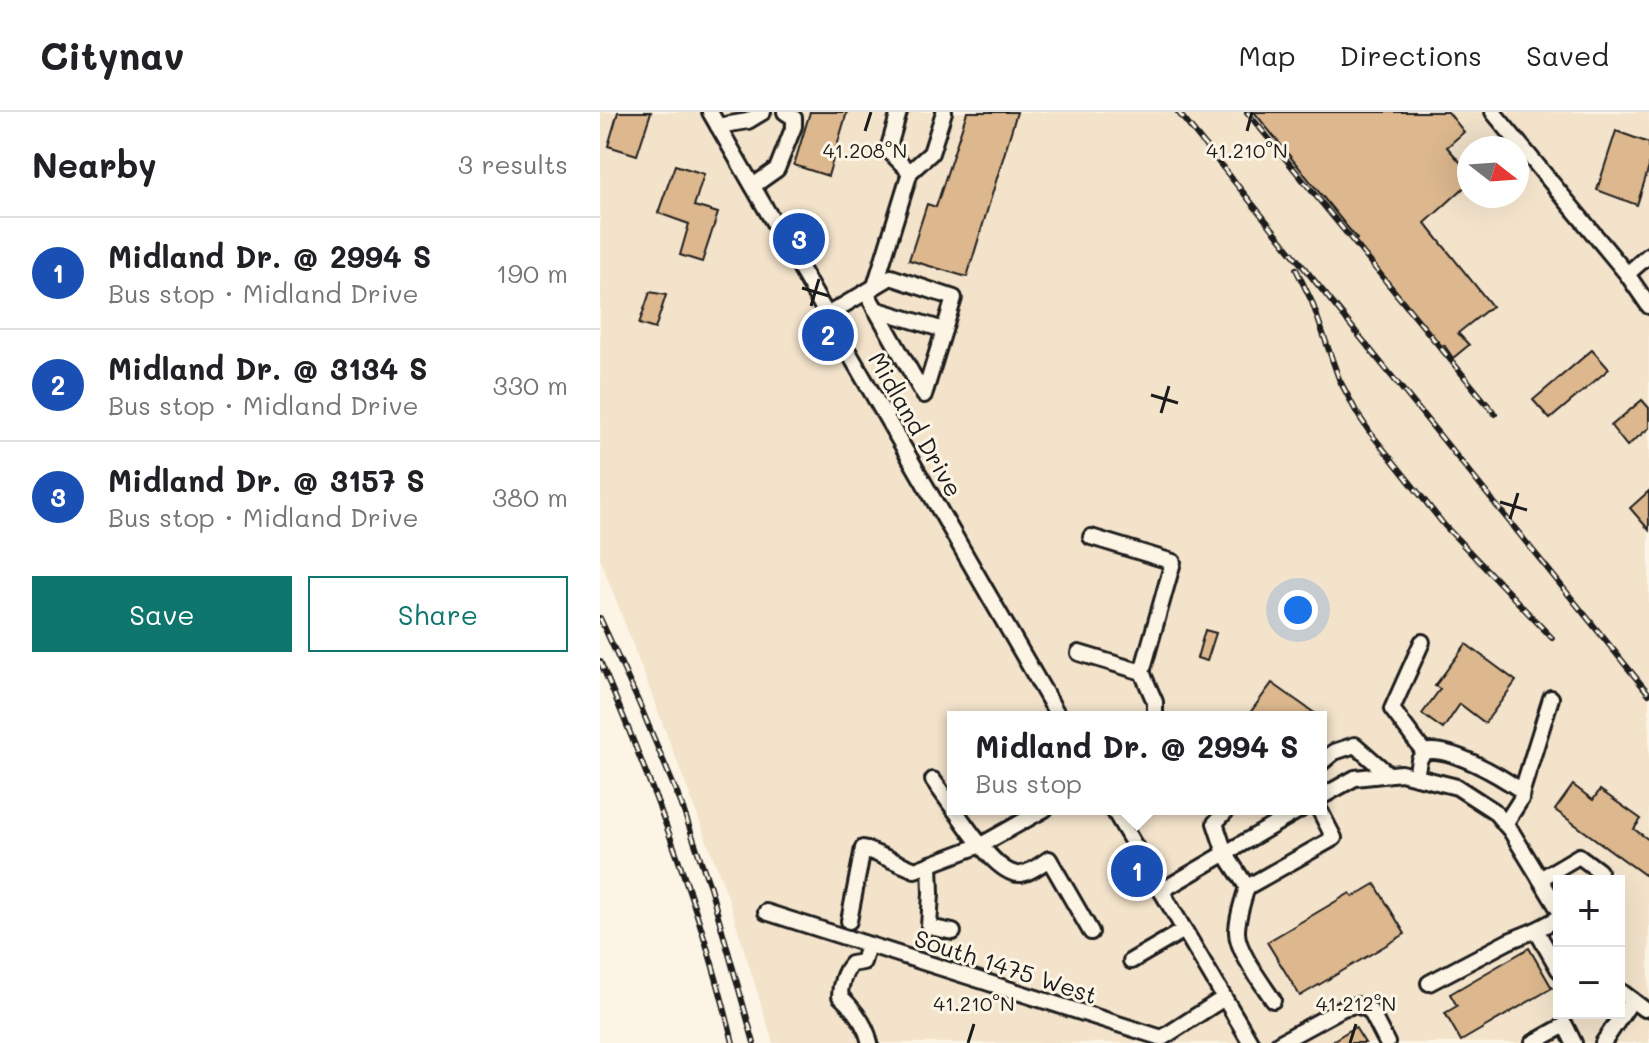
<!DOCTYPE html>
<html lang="en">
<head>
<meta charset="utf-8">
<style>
	:root { --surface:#fff; --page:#f6f6f6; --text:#202124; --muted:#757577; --line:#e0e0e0; --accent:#0f766e }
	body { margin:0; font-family:Mali,sans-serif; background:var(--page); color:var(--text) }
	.controls { position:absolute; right:24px; bottom:24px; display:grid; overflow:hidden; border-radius:0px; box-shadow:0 8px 32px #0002 }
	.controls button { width:72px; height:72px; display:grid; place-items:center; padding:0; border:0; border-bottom:2px solid var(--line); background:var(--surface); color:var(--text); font:40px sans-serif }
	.compass { position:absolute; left:857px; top:24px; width:72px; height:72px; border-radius:50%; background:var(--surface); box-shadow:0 8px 32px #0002; rotate:107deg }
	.you { position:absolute; left:698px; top:498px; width:28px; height:28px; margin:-20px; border:6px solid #fff; border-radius:50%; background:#1a73e8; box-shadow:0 0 0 12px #1a73e833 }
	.badge { display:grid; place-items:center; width:52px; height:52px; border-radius:50%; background:var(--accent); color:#fff; font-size:26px; font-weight:700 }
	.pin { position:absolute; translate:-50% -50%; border:4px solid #fff; box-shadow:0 2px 8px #0006 }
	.popup { position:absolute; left:347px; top:599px; width:380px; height:104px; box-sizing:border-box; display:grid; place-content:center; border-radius:0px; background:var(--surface); filter:drop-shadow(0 2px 6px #0005); font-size:26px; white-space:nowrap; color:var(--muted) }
	.popup b { font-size:30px; color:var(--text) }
	.popup::after { content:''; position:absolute; left:50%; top:100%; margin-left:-16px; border:16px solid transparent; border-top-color:var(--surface) }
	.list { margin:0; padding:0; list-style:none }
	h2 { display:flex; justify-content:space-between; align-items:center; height:104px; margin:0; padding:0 32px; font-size:34px }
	h2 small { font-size:26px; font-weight:400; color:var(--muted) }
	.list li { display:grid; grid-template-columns:52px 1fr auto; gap:24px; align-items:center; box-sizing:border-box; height:112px; padding:0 32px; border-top:2px solid var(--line) }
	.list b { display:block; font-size:30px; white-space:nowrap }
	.list p { margin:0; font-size:26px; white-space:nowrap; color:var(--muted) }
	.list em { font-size:26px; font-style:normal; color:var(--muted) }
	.actions { display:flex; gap:16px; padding:24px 32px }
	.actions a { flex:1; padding:18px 0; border:2px solid var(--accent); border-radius:0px; text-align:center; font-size:28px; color:var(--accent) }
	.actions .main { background:var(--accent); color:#fff }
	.map { position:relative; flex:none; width:1049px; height:931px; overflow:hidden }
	header { display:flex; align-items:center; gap:48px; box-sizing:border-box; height:112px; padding:0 40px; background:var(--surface); border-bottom:2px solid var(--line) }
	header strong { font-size:38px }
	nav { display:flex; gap:44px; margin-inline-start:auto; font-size:28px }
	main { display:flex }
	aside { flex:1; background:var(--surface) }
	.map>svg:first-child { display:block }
	.built { fill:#f3e3cb; fill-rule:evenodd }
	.building { fill:#ddb88e; stroke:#1c1c1c; stroke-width:2 }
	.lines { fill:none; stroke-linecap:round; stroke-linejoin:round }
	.minor-casing { stroke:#1c1c1c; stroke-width:20 }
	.minor { stroke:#fcf5e5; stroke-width:14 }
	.rail-casing { stroke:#1c1c1c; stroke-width:6 }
	.rail { stroke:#fcf5e5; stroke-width:3; stroke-dasharray:9; stroke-linecap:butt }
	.ticks { fill:none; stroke:#1c1c1c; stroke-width:3 }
	.labels { text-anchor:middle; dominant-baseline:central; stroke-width:6; stroke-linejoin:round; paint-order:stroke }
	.street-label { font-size:24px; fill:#1c1c1c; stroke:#fcf5e5 }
	.ticks-label { font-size:20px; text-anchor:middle; fill:#1c1c1c; stroke:#fcf5e5; stroke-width:6; stroke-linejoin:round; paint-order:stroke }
</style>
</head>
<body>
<header>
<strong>Citynav</strong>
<nav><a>Map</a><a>Directions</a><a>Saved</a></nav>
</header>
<main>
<aside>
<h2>Nearby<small>3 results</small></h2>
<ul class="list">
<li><span class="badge" style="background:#1a4fb4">1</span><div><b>Midland Dr. @ 2994 S</b><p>Bus stop · Midland Drive</p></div><em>190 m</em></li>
<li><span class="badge" style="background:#1a4fb4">2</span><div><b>Midland Dr. @ 3134 S</b><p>Bus stop · Midland Drive</p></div><em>330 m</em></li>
<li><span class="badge" style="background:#1a4fb4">3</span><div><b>Midland Dr. @ 3157 S</b><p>Bus stop · Midland Drive</p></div><em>380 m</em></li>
</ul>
<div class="actions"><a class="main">Save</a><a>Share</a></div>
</aside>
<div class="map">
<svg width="1049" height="931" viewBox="0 0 1049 931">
	<rect width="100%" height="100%" fill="#fcf5e5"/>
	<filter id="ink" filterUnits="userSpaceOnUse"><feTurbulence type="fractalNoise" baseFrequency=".0125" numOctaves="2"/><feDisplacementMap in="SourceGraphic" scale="16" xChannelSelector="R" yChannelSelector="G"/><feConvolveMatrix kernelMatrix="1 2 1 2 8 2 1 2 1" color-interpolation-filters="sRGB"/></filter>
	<g filter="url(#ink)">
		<path class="built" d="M0,0H1049V931H173L127,782L0,446ZM869,36H917V84H869ZM353,605H721V697H353ZM959,769H1019V901H959Z"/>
		<g class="building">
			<polygon points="18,0 51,0 37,43 8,34"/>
			<polygon points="210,0 247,0 228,64 194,53"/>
			<polygon points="367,0 417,0 367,165 309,148 327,92 336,95"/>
			<polygon points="654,0 848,0 864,20 847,35 869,60 869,71 825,111 892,194 858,221 869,233 853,246 844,233 841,234 755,129 757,127"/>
			<polygon points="1016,19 1049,31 1049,55 1037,93 997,78"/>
			<polygon points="75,53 104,62 94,94 118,101 102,150 80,143 89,112 58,101"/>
			<polygon points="50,180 66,183 55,217 39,212"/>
			<polygon points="992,238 1009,257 950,307 933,288"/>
			<polygon points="1042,288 1049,296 1049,316 1027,334 1011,314"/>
			<polygon points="1049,379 1049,418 1030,396"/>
			<polygon points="605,518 616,521 607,549 597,546"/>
			<polygon points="866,532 916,569 885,611 860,592 843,617 822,602 840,577 835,574"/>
			<polygon points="672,571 720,605 647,605"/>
			<polygon points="973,673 993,688 1000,678 1041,707 1034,717 1049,728 1049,766 955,698"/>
			<polygon points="775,772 805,822 700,884 667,830 750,781 753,785"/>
			<polygon points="929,836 952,876 861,929 845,901 857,894 850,882"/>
			<polygon points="755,915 765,931 729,931"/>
		</g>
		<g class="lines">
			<defs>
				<g id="minor">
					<polyline points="110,0 459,605"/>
					<polyline points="299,0 288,38 310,60"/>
					<polyline points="893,0 1027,162 1049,194"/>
					<polyline points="118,14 148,9 163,0"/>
					<polyline points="153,74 177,57 194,14 194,6 185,0"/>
					<polyline points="1027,162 1049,143"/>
					<polyline points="275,174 310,60 331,41 344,0"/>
					<polyline points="275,197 344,218"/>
					<polyline points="227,203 291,165 354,186 324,283 266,180"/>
					<polyline points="491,425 573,450 542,560"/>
					<polyline points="822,530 792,597 824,640"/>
					<polyline points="479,541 542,560 555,590 555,605"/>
					<polyline points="721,651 734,640 755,633 788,662"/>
					<path d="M816,665L819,648L824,640C849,633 900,664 922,679L921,687L905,712"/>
					<polyline points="333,668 353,696"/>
					<polyline points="922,679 951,586"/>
					<polyline points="721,685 755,666 801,661 857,675 894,699 911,719 959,798"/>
					<path d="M354,697C366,713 398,765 421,762C430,761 441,752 449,747L491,820"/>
					<polyline points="513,697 651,931"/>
					<polyline points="628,697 615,711 625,741 647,775 734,726 719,697"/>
					<polyline points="330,752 331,781 329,815 353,820"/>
					<polyline points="940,767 979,744 999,759"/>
					<path d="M647,775C643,789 637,805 637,820C637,839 662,871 673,888"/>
					<polyline points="561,779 701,697"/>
					<polyline points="166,800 562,926 624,886"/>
					<polyline points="959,806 936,818 959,858"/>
					<polyline points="249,809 263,736 315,758 381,733 445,697"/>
					<path d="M268,833L263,850L251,852C244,860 240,873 240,884C254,897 266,912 270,931"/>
					<polyline points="531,849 584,818"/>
					<polyline points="829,871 909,829 936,818"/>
					<polyline points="1019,878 1044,897"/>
					<polyline points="679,931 743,896 756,893 770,898 787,931"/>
					<polyline points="933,931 965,913 974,931"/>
					<polyline points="1003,931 1032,888"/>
				</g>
			</defs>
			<use href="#minor" class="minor-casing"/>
			<use href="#minor" class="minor"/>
			<defs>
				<g id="rail">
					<polyline points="578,0 1049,582"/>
					<polyline points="647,0 895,302"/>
					<polyline points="696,157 712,190 739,267 757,301 769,319 845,414 952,526"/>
					<polyline points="0,506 39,591 81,691 110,775 154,931"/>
					<path d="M0,549C53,673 102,800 133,931"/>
				</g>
			</defs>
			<use href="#rail" class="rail-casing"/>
			<use href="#rail" class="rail"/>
		</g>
	</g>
	<path class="ticks" d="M265,19L271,0M647,19L652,0M202,176L229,184M211,194L219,167M551,283L578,291M561,301L569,274M900,390L927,398M910,407L918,381M368,931L374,912M750,931L756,912"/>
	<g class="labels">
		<g class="street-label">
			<text transform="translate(316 312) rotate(60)">Midland Drive</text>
			<text transform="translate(406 854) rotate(18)">South 1475 West</text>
		</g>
	</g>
	<g class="ticks-label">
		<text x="265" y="46">41.208°N</text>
		<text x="647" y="46">41.210°N</text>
		<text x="374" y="899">41.210°N</text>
		<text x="756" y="899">41.212°N</text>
	</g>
</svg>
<div class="controls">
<button>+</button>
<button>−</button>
</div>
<svg class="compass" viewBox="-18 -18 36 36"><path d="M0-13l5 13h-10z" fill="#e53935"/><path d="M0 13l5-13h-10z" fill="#757577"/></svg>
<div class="you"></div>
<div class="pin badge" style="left:537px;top:759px;background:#1a4fb4">1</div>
<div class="popup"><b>Midland Dr. @ 2994 S</b>Bus stop</div>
<div class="pin badge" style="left:228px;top:223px;background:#1a4fb4">2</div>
<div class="pin badge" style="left:199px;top:127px;background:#1a4fb4">3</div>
</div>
</main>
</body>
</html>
